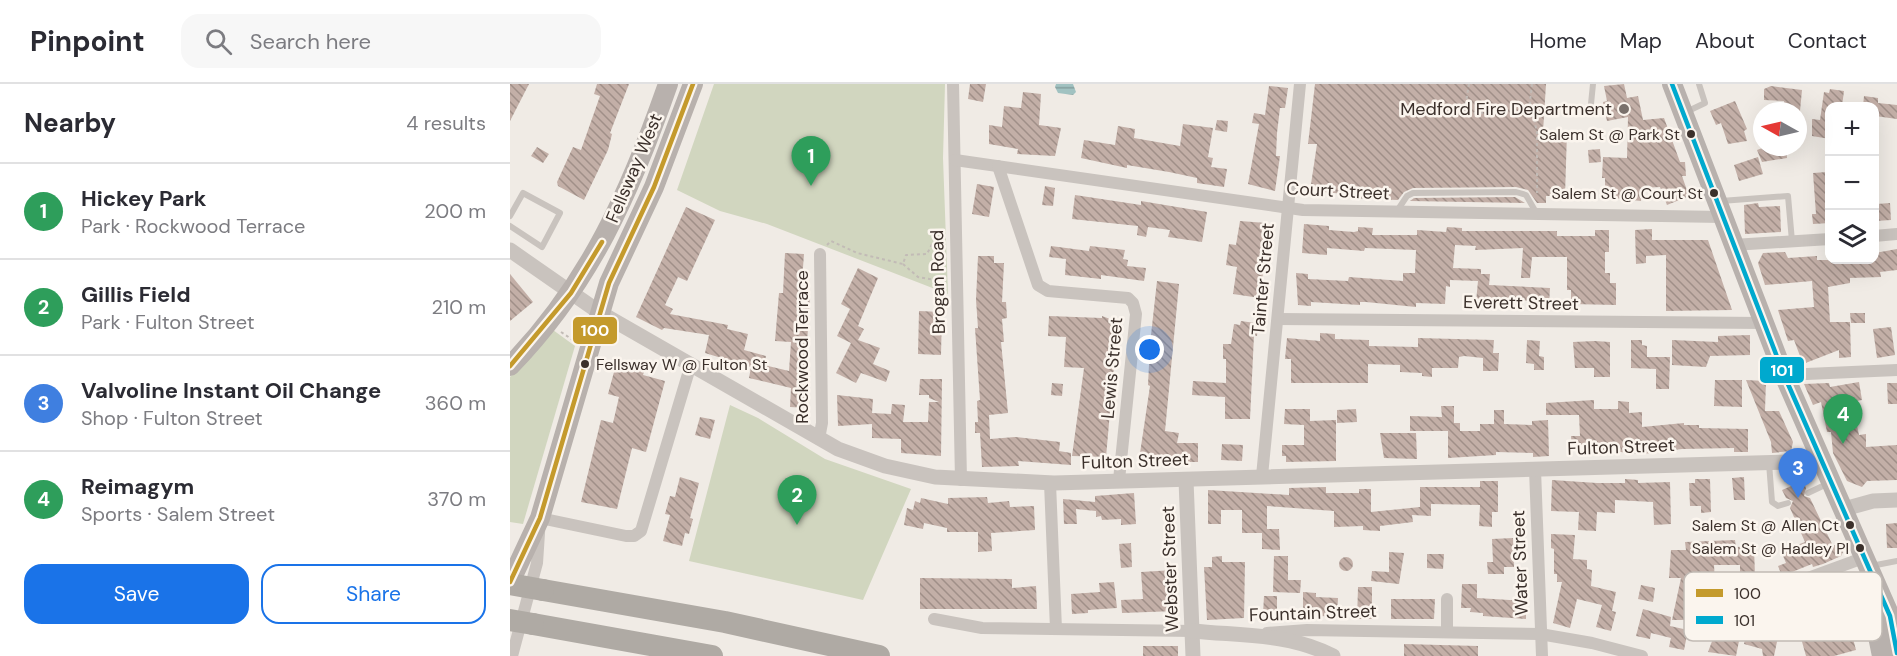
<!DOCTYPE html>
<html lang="en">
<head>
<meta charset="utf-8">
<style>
	:root { --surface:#fff; --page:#f7f7f7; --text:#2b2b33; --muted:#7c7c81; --line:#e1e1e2; --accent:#1a73e8 }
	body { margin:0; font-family:"DM Sans",sans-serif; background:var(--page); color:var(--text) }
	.controls { position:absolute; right:18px; top:18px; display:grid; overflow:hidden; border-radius:12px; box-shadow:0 6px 24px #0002 }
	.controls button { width:54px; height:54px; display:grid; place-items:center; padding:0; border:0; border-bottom:2px solid var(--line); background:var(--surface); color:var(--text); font:30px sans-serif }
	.compass { position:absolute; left:1243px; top:18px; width:54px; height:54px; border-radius:50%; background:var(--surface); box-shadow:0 6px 24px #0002; rotate:278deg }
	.you { position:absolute; left:640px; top:266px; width:21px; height:21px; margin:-15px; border:4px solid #fff; border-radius:50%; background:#1a73e8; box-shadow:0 0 0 9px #1a73e833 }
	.badge { display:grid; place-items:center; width:39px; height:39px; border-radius:50%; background:var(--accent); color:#fff; font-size:20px; font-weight:700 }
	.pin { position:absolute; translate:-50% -50px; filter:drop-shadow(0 2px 3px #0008) }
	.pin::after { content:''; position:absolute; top:32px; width:21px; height:18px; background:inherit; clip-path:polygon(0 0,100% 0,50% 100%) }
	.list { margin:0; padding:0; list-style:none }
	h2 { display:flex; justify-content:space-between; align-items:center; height:78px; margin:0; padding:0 24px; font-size:26px }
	h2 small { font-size:20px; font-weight:400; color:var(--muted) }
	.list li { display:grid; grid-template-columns:39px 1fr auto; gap:18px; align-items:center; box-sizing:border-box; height:96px; padding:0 24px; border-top:2px solid var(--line) }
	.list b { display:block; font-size:22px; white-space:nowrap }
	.list p { margin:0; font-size:20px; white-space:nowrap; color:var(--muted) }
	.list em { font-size:20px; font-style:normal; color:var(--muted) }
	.actions { display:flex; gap:12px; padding:18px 24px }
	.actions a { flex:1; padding:14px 0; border:2px solid var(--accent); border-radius:18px; text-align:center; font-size:21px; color:var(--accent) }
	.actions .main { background:var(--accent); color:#fff }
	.icon { flex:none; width:33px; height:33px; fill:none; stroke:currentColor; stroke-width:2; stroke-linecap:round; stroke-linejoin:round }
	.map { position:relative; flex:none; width:1387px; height:572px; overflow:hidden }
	header { display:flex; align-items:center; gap:36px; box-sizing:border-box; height:84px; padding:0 30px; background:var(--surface); border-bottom:2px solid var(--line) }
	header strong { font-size:28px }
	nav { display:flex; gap:33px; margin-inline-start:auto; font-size:21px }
	.search { width:420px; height:54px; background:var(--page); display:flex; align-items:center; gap:15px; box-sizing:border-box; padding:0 21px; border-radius:18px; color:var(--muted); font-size:22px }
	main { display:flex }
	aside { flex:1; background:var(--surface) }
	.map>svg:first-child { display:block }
	.park { fill:#d1d6bf }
	.water { fill:url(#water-rules) }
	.building { fill:url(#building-back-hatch) }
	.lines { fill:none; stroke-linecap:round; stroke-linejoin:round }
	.path { stroke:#c2bbb6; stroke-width:2; stroke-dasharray:3 3; stroke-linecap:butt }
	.service { stroke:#c9c3be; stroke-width:6 }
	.minor { stroke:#c9c3be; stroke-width:12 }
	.tertiary { stroke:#c9c3be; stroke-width:15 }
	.primary { stroke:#b8b1ad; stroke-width:20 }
	.motorway { stroke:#afaaa4; stroke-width:22 }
	.motorway-bridge { stroke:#afaaa4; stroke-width:22 }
	.bus-1-casing { stroke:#fbf5ee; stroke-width:9 }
	.bus-2-casing { stroke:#fbf5ee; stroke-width:9 }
	.bus-1 { stroke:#c49a2c; stroke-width:4.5 }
	.bus-2 { stroke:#00a9ce; stroke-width:4.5 }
	.poi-dot { fill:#7a716c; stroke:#fbf5ee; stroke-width:2 }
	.bus-dot { fill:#3b302b; stroke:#fbf5ee; stroke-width:2 }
	.labels { text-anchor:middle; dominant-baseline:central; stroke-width:5; stroke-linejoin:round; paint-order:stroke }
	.bus-label { font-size:16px; fill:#3b302b; stroke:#fbf5ee; text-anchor:end }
	.poi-label { font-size:18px; fill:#3b302b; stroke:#fbf5ee; text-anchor:end }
	.street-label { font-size:18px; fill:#3b302b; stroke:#fbf5ee }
	.key { fill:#fbf5ee; stroke:#c1bab4; stroke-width:1.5 }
	.key-label { font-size:16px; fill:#3b302b }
	.line-badge { stroke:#fbf5ee; stroke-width:2 }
	.badge-label { font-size:16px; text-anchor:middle; font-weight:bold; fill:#fff }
</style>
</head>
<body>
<header>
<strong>Pinpoint</strong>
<div class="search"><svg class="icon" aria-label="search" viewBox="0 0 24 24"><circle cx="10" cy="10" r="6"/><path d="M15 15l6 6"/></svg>Search here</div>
<nav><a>Home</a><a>Map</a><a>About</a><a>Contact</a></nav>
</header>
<main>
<aside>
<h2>Nearby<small>4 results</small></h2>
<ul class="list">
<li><span class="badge" style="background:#2e9e5b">1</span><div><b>Hickey Park</b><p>Park · Rockwood Terrace</p></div><em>200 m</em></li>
<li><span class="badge" style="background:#2e9e5b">2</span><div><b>Gillis Field</b><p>Park · Fulton Street</p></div><em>210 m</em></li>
<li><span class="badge" style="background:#3f7fe0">3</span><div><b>Valvoline Instant Oil Change</b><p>Shop · Fulton Street</p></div><em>360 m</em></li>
<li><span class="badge" style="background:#2e9e5b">4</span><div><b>Reimagym</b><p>Sports · Salem Street</p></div><em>370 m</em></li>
</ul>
<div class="actions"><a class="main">Save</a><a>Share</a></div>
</aside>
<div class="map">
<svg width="1387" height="572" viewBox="0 0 1387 572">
	<defs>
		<pattern id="water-rules" width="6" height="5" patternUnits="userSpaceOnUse" patternTransform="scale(1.5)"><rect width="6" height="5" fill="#a1c2c1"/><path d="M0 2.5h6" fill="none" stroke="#849e9d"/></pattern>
		<pattern id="building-back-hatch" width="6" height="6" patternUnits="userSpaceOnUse" patternTransform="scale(1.5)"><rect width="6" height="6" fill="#c3afa7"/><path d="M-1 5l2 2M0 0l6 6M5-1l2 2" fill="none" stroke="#a08f88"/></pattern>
	</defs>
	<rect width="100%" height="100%" fill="#f0ebe5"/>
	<g class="park">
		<polygon points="204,0 435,0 433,74 438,210 257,140 210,127 167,106"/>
		<polygon points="43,246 65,262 13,440 0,438 0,293"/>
		<polygon points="220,321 248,334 315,375 401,405 353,516 179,477"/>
	</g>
	<polygon class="water" points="546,0 563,0 566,8 563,11 548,9 545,3"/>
	<g class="building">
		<polygon points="0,0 19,0 0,37"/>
		<polygon points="87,0 119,0 100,49 102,50 98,66 74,116 48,102 47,98 63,63 71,66 90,12 84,10"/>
		<polygon points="460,0 476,0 473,18 458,15"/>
		<polygon points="805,0 1036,0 1033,48 1057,48 1055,112 1036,112 1036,119 1027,119 1018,106 1006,103 903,104 894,108 888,116 836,114 836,110 800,107 807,60 798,60"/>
		<polygon points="1114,0 1117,14 1128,12 1133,36 1154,34 1170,78 1175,78 1176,92 1172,92 1179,112 1157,121 1150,103 1132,104 1131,117 1095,113 1095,94 1092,94 1093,73 1117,74 1118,33 1097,37 1093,18 1097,17 1094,2"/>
		<polygon points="759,2 778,4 775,24 770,24 767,49 766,72 770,72 765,107 738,100 749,40 742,39 744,29 755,31"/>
		<polygon points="1261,2 1292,6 1290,27 1275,27 1274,17 1254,16 1254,5"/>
		<polygon points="1320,5 1334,7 1332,22 1320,22 1320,55 1302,52 1302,35 1310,36 1314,8 1319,9"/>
		<polygon points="513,8 531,10 529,41 551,44 545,72 507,70 508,65 479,60 479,41 492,43 494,22 511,24"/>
		<polygon points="1354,12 1368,14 1368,19 1387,21 1387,35 1365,32 1365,22 1353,22"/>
		<polygon points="1225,17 1237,45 1234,47 1237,57 1218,60 1211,39 1206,41 1200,27"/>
		<polygon points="707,36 718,37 717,48 705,46"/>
		<polygon points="673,40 703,44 698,73 703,74 701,83 717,85 714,103 687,99 687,94 659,88 617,81 617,84 571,74 574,56 605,61 608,42 625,45 624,54 670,62"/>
		<polygon points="27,63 39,70 33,79 21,72"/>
		<polygon points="1255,63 1276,63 1277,74 1252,78 1247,66"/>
		<polygon points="1090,65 1091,78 1079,79 1078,66"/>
		<polygon points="1248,73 1253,90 1229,97 1224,81"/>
		<polygon points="1317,88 1320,139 1303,140 1302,130 1306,130 1303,89"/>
		<polygon points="467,100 484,103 479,133 462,130"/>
		<polygon points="535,102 545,104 543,122 532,121"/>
		<polygon points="565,111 631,121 631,117 697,128 692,158 658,153 660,146 638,143 636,153 627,151 628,142 562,135"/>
		<polygon points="1005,113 1015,119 900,117 904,114"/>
		<polygon points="1248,119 1249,123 1270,122 1271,148 1235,150 1234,121"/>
		<polygon points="1380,119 1381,136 1366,137 1367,120"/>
		<polygon points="176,123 205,136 177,197 168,193 155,221 163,225 160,230 218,241 217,245 238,250 234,266 256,272 254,281 279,287 281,258 265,257 269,209 273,209 275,169 294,170 291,210 300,211 295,293 298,293 297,324 280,323 281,304 239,294 241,283 195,269 199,251 154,244 152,246 126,233"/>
		<polygon points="730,137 756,139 756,142 763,143 762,156 757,155 750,214 723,210 727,183 716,181 719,160 726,161"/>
		<polygon points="794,140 819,142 819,146 844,148 848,147 848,143 863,144 862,151 907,151 907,146 936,148 937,143 952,144 952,147 1047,147 1047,152 1085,152 1085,146 1099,146 1099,168 1095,168 1095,189 1100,189 1100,199 1106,199 1106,221 1061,220 1061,206 1057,206 1057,173 1022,173 1020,194 1011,194 1013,164 965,166 966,162 945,161 943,184 971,185 971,190 980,190 979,201 1040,204 1039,222 1024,221 1025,217 979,215 978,219 966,218 968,197 940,196 940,203 936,202 935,220 906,219 906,223 856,218 850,218 850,221 801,218 801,222 788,221 786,189 798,190 798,195 838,197 839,193 893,197 893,189 905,189 906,166 855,164 854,167 817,164 817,171 792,169"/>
		<polygon points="1142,145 1142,156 1198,156 1222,226 1156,227 1156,171 1136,172 1136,179 1126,180 1125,146"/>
		<polygon points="541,162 579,167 580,162 615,166 613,175 618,176 617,182 636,184 634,197 591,191 591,195 555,191 556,175 539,173"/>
		<polygon points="1387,165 1387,186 1370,188 1371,193 1340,194 1340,199 1318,203 1320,238 1340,238 1341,273 1329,274 1329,266 1293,280 1284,256 1278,257 1268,226 1304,223 1302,197 1255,201 1248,179 1253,169 1275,168 1278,174 1307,172 1307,176 1365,176 1365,169"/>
		<polygon points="468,172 484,172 484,179 494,179 492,218 496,218 497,234 492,235 494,258 491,258 498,329 479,331 480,355 505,353 550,358 549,367 561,369 561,381 508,377 509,382 472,383 470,349 465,349 465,338 468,338 467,317 470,316 465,244 468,244 466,216"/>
		<polygon points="348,184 368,194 348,242 354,245 348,256 370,264 363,280 380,287 376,298 351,289 346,299 326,289 341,259 327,252 340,225 331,220"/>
		<polygon points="0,190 23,218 0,237"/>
		<polygon points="647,197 669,200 655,347 669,349 667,359 688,359 688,378 664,378 664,381 629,376 640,302 638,301 640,260"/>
		<polygon points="409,227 432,228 431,271 408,270"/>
		<polygon points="1340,229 1355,229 1355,239 1341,239"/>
		<polygon points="539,232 592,234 592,232 608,238 596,373 562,372 574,284 554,283 556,253 538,252"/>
		<polygon points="731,237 745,239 745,242 748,242 747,252 744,251 740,335 715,335 715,313 682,311 683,297 716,299 716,275 713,275 713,260 721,260 724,240 730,241"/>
		<polygon points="1381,243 1385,271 1367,274 1363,245"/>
		<polygon points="810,249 825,250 825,255 859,256 859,262 908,263 908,254 984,256 983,269 989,269 988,287 973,287 973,274 954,272 949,273 948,284 922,284 922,293 912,292 912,289 890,288 890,281 858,280 858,299 781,299 781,275 775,275 777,254 810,257"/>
		<polygon points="1240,251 1240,271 1200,272 1196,283 1162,281 1162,256 1208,258 1208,252"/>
		<polygon points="1017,256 1030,257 1029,272 1034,273 1034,286 1024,286 1024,280 1016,279"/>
		<polygon points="1121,256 1132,256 1132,261 1137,262 1137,273 1160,273 1159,305 1146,305 1146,285 1121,284"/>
		<polygon points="1085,257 1100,258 1100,293 1084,293 1084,284 1065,284 1063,258"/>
		<polygon points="107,277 135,285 133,291 155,297 136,368 122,364 107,425 71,418 91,336 103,339 109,313 98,310"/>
		<polygon points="410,295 432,295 431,372 391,369 391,355 362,354 362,340 328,342 327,311 363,315 362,329 381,330 382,320 395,321 393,338 418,338 419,318 429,318 419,314 419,311 409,311"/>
		<polygon points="1205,296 1232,296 1232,323 1204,322"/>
		<polygon points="1236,296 1256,297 1255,327 1269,327 1283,358 1281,367 1262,369 1261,358"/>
		<polygon points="1349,298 1352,316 1342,318 1349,351 1356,350 1356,363 1387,361 1387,396 1357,397 1352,403 1337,397 1323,369 1321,348 1317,348 1311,318 1303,321 1294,300 1319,299 1320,303"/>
		<polygon points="542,299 553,300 552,312 541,311"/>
		<polygon points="1377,299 1387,299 1387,320 1378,320"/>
		<polygon points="1084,316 1084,325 1108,325 1108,317 1119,318 1119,329 1132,328 1132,343 1174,339 1174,341 1189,341 1189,344 1238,345 1238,368 1224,368 1224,364 1172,365 1133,370 1088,366 1062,367 1061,352 1070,352 1069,331 1036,331 1036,319"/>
		<polygon points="931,322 944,322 944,339 950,339 950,347 970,347 970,340 984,340 984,326 994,326 994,340 1022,341 1022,337 1038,336 1039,372 1023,373 1023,369 986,368 986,371 938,374 938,347 900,347 900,332 932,333"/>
		<polygon points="775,325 800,325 800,337 826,336 826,377 776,378 776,372 772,372 772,361 794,361 794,341 774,340"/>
		<polygon points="846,325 847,338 827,339 827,326"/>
		<polygon points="190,333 205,336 200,355 185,351"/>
		<polygon points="870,349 906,349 907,375 874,374"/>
		<polygon points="712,360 733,361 732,377 711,376"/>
		<polygon points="170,393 189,399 180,434 183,435 179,450 175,449 172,462 153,457 160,431 155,430 160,412 165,413"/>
		<polygon points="1234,393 1235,416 1224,416 1222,394"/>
		<polygon points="1115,395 1128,396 1128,399 1160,398 1161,440 1144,441 1143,418 1105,416 1105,429 1087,428 1086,447 1068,446 1069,428 1041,427 1042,396 1087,399 1115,399"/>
		<polygon points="1185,395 1200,395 1201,428 1191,429 1191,422 1180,422 1179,399 1185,399"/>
		<polygon points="970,397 988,397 988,428 982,428 982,443 969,442 970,421 921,420 921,432 902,431 903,438 870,442 870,447 853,446 853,442 824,443 824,427 757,422 757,445 769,445 770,466 752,465 752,449 732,449 732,426 711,426 711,440 698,440 698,406 779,411 779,404 816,403 816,409 849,409 849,405 861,405 861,428 910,423 910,403 970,403"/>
		<polygon points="1293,397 1296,404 1294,412 1300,414 1323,462 1329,459 1333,468 1331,472 1313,480 1303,483 1302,480 1272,492 1268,482 1276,479 1271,467 1295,458 1280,424 1283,417 1276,414 1272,406"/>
		<polygon points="624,409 626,440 611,441 611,435 592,436 591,432 586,433 586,427 566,425 567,440 554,440 553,415 585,418 585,412"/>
		<polygon points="477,413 478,419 499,417 500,423 524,422 525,446 481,449 482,467 468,468 468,448 437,448 437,444 414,439 413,445 394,441 397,424 403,426 405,417 410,419 411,414 438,420 438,414"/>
		<polygon points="1387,439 1387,464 1377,464 1376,440"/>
		<polygon points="1041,450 1065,451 1063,475 1077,476 1077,485 1082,486 1081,502 1106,508 1102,527 1106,528 1101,547 1086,543 1092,521 1067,515 1060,544 1043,539 1052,498 1047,498 1047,490 1044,490 1044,465 1041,464"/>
		<polygon points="1003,454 1004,483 994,483 994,490 978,490 977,478 983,478 982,455"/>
		<polygon points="1225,456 1226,463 1244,462 1245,493 1230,494 1230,481 1204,481 1205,498 1183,499 1175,536 1162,536 1171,494 1159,494 1161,466 1176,466 1175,458"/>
		<polygon points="621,459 622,483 611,484 609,460"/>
		<polygon points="879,468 894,469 889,500 861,497 862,487 879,488"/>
		<polygon points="917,470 934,470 933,485 917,484"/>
		<polygon points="712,472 712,478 735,478 734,534 697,536 694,483 702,483 702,473"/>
		<polygon points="764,472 778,472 778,496 791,496 790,509 763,508"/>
		<circle cx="836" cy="480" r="7"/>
		<polygon points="664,486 666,527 612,529 611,516 633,515 631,488"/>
		<polygon points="410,494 502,495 502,504 526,502 527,525 410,525"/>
		<polygon points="604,498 607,524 578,526 578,529 562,530 561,510 590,508 589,499"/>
		<polygon points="952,500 967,500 967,514 1016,517 1016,535 973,532 973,529 960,528 961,524 951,524"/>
		<polygon points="1131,501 1145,504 1143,518 1128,515"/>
		<polygon points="848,503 862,503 862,535 847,535"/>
		<polygon points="793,508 806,509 806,513 828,514 827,533 793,531"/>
		<polygon points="1299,510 1305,532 1299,534 1304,554 1340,543 1346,566 1324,572 1296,572 1289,547 1268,553 1264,572 1253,572 1252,565 1234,560 1239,538 1234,538 1235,520 1249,521 1249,526 1257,526 1257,543 1289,534 1286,514"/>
		<polygon points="754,512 767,512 767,531 753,530"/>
		<polygon points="881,515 925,515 924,535 881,535"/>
		<polygon points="1133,525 1161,533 1160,542 1178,546 1174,566 1159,563 1161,554 1141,549 1140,555 1126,552"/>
		<polygon points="1204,552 1229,557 1226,572 1198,568"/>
		<polygon points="894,560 968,562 968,572 894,572"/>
		<rect x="633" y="562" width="35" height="10"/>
	</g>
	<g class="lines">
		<g class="path">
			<polyline points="959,0 955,24 958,29 1023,29"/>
			<polyline points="1022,0 1020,18 1027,48 1027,109"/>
			<polyline points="317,161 321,157 347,169 393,180 396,171 417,170 423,158 434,149"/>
			<polyline points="393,180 408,193 436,198"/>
			<polyline points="51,248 66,258"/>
		</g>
		<g class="service">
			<polyline points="1081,20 1083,0"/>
			<polyline points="1176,28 1195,19 1189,0"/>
			<polyline points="1211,117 1278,112 1282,157"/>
			<polyline points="887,127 897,112 903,109 1006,108 1016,111 1027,130"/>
			<polyline points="0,132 13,109 50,129 32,163 0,142"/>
			<polyline points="1259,379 1262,418 1268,422 1278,419"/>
			<polyline points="1298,409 1319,399"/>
			<polyline points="1361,482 1387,477"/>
			<polyline points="1318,488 1333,530"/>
		</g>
		<g class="minor">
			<polyline points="443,0 451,396"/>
			<polyline points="445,76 793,126 1212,133"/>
			<polyline points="488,82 528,201 538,207 618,214 623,219 626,230 609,396"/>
			<polyline points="1364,152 1387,150"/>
			<polyline points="1223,161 1320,155"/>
			<polyline points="768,235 1253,239"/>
			<polyline points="1274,291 1387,286"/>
			<polyline points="309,355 312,339 310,170"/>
			<polyline points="1025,385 1032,572"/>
			<polyline points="752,392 790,0"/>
			<polyline points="540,399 546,545"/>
			<polyline points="1192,508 1271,504 1353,474"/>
			<polyline points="424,535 472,544 683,547"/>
			<polyline points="937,547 937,515"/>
			<polyline points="757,549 797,546 1030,550 1082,559 1132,572"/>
			<polyline points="2,572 27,479 30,434 116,452 124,452 131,447 181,280"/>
		</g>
		<g class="tertiary">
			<polyline points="0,166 89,228 328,365 375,382 425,393 544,399 1312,377"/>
			<polyline points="676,396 683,572"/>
			<polyline points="1334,425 1363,417 1387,416"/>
			<path d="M683,547C732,552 779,549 823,572"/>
		</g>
		<g class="primary">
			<polyline points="1162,0 1274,291 1380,532 1387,569"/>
			<path d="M0,282C80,200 121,106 158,0"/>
			<polyline points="0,498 30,434 99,199 144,103 183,0"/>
			<polyline points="1358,503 1372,572"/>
		</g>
		<g class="motorway">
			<polyline points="33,506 215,538 369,572"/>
			<polyline points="23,540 202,572"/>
		</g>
		<g class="motorway-bridge">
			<polyline points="0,500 33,506"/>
			<polyline points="0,536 23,540"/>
		</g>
		<defs>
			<g id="bus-1">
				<polyline points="0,282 61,209 92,158"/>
				<polyline points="0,498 30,434 99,199 144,103 183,0"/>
			</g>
			<polyline id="bus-2" points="1162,0 1274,291 1380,532 1387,569"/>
		</defs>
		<use href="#bus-1" class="bus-1-casing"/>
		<use href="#bus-2" class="bus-2-casing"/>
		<use href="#bus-1" class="bus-1"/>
		<use href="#bus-2" class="bus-2"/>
	</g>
	<circle class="poi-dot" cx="1114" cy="25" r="6"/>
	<g class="bus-dot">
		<circle cx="1181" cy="50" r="5"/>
		<circle cx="1204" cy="109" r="5"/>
		<circle cx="75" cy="280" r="5"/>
		<circle cx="1340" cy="441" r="5"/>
		<circle cx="1350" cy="464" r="5"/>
	</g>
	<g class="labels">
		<g class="bus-label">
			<text x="1170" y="50">Salem St @ Park St</text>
			<text x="1193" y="109">Salem St @ Court St</text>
			<text x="86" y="280" text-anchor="start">Fellsway W @ Fulton St</text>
			<text x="1329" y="441">Salem St @ Allen Ct</text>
			<text x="1339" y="464">Salem St @ Hadley Pl</text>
		</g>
		<g class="poi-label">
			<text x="1102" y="25">Medford Fire Department</text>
		</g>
		<g class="street-label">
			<text transform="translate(124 84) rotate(-67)">Fellsway West</text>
			<text transform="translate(828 107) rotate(3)">Court Street</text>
			<text transform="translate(753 195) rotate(-85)">Tainter Street</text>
			<text transform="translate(428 198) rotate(-91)">Brogan Road</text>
			<text transform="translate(1011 219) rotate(1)">Everett Street</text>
			<text transform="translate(292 263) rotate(-90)">Rockwood Terrace</text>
			<text transform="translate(602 284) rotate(-85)">Lewis Street</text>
			<text transform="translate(1111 363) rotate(-2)">Fulton Street</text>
			<text transform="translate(625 377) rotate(-2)">Fulton Street</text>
			<text transform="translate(1010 479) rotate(-92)">Water Street</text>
			<text transform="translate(660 485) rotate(-92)">Webster Street</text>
			<text transform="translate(803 529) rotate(-2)">Fountain Street</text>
		</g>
	</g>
	<rect x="1174" y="488" width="198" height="69" rx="9" class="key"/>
	<rect x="1186" y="505" width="27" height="8" fill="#c49a2c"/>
	<rect x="1186" y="532" width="27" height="8" fill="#00a9ce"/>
	<g class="key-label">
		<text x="1224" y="515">100</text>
		<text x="1224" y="542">101</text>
	</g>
	<g class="line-badge">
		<rect x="62" y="232" width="46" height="29" rx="6" fill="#c49a2c"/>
		<rect x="1249" y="272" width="46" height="28" rx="6" fill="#00a9ce"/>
	</g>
	<g class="badge-label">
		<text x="85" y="252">100</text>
		<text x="1272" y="292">101</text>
	</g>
</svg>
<div class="controls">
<button>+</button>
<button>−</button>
<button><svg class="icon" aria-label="layers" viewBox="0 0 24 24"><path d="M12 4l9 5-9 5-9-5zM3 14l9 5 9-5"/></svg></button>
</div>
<svg class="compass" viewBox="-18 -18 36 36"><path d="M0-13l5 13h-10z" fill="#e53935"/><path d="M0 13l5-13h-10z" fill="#7c7c81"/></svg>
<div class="you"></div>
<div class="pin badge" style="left:301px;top:102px;background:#2e9e5b">1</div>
<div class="pin badge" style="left:287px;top:441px;background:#2e9e5b">2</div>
<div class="pin badge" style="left:1288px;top:414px;background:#3f7fe0">3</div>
<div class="pin badge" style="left:1333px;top:360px;background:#2e9e5b">4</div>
</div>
</main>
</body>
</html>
